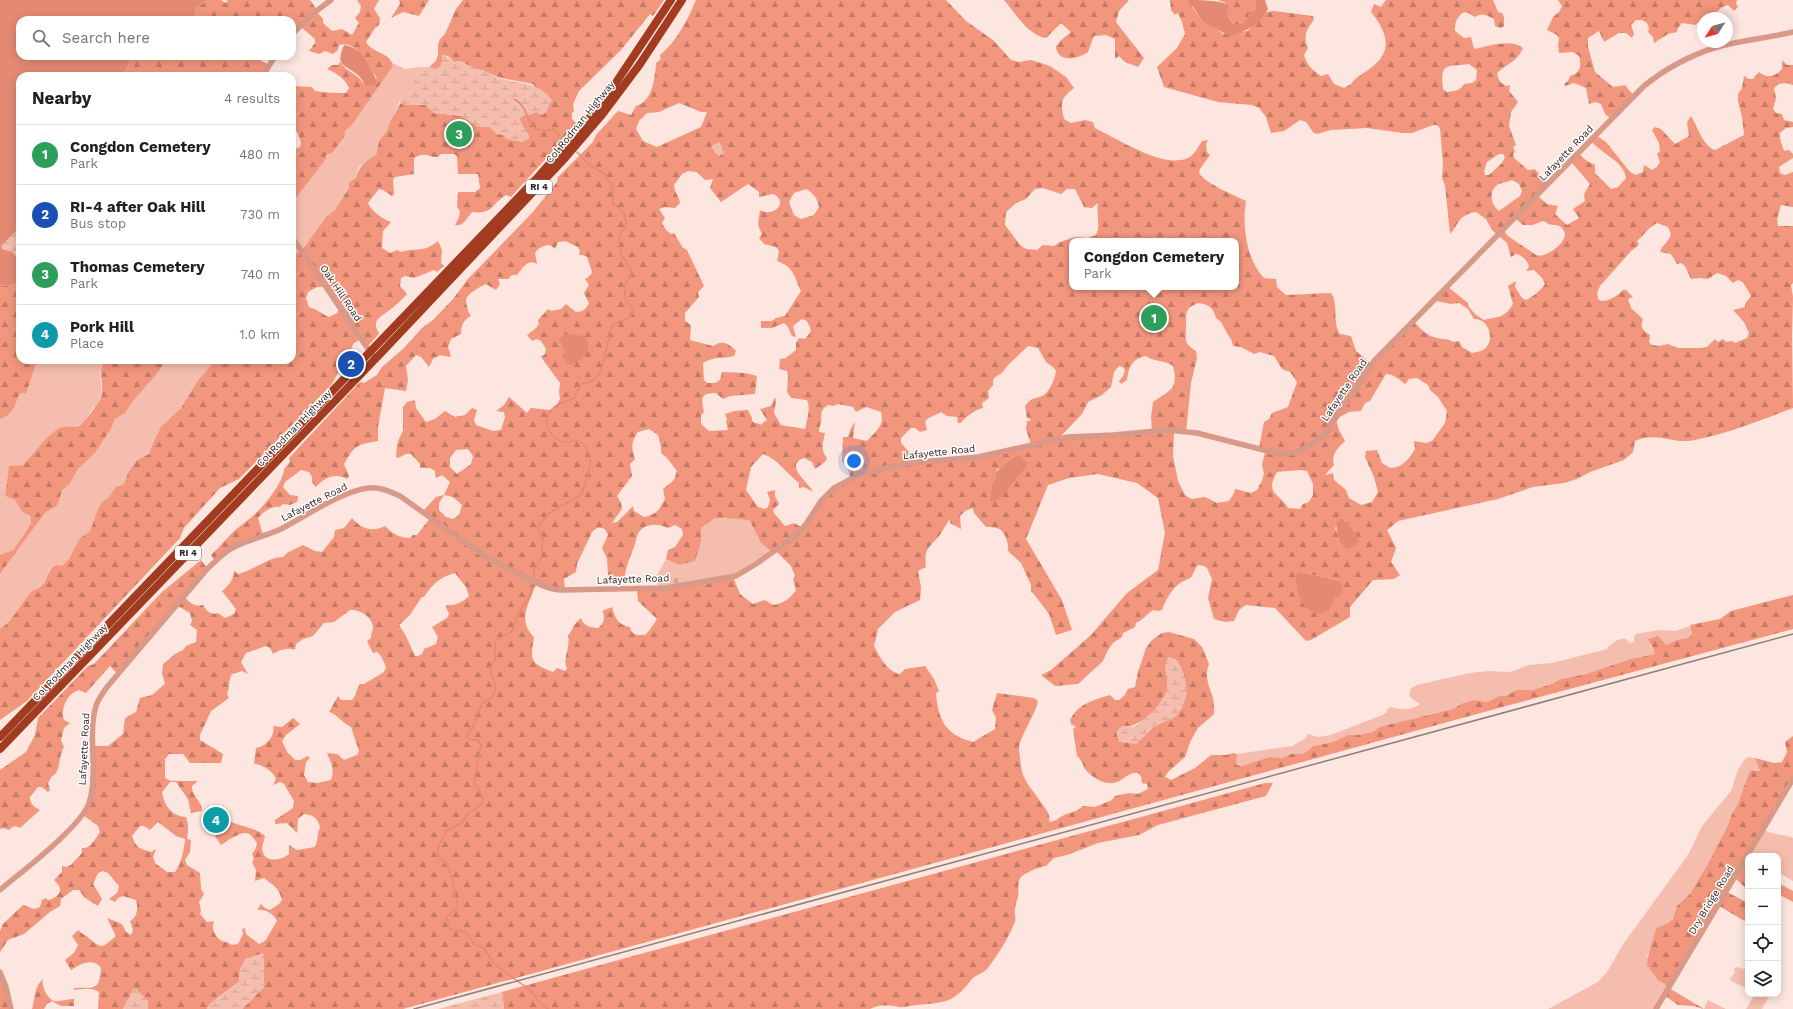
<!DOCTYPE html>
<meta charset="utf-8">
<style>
body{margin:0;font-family:"Work Sans",sans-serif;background:#f6f6f6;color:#202124}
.controls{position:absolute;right:12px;bottom:12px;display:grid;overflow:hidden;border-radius:8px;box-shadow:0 2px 10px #0003}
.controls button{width:36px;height:36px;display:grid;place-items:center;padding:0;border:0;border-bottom:1px solid #e0e0e0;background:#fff;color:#202124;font:20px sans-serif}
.compass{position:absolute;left:1697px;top:12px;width:36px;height:36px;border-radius:50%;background:#fff;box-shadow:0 2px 10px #0003;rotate:234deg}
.you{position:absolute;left:854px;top:461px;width:14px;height:14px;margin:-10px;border:3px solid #fff;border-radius:50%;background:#1a73e8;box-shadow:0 0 0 6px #1a73e833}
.badge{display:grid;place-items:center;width:26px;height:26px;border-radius:50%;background:#0f766e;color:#fff;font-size:13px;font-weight:700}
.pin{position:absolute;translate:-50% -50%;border:2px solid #fff;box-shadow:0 1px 4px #0006}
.popup{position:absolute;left:1069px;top:238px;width:170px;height:52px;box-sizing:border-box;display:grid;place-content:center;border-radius:8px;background:#fff;filter:drop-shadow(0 1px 3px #0005);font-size:13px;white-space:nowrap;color:#757577}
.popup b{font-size:15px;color:#202124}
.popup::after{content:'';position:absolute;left:50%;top:100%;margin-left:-8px;border:8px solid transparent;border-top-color:#fff}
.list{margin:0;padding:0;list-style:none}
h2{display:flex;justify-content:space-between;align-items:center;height:52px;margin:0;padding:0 16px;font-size:17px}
h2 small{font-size:13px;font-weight:400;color:#757577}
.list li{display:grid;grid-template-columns:26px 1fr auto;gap:12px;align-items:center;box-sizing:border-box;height:60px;padding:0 16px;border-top:1px solid #e0e0e0}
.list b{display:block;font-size:15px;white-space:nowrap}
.list p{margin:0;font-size:13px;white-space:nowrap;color:#757577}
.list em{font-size:13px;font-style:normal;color:#757577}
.icon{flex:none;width:22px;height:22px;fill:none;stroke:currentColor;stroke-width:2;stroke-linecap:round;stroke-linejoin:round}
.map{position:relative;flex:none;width:1793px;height:1009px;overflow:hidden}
.search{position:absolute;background:#fff;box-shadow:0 2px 10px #0003;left:16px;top:16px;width:280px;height:44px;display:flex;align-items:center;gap:10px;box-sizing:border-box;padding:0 14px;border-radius:12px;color:#757577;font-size:15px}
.panel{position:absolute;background:#fff;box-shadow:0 2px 10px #0003;left:16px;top:72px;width:280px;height:292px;border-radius:12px}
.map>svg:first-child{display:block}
</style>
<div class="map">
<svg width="1793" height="1009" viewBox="0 0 1793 1009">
<defs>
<pattern id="forest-firs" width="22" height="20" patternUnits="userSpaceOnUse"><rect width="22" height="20" fill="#f2967d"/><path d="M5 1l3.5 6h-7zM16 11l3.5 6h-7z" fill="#c57a66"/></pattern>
<pattern id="wetland-marsh" width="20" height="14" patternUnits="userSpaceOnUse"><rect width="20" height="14" fill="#f4bdae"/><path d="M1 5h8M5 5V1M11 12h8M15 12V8" fill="none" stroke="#d2a295"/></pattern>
<pattern id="cemetery-stones" width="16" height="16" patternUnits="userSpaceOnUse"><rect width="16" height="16" fill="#f4bdae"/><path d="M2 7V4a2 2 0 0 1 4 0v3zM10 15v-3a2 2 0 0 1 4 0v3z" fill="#d2a295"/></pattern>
</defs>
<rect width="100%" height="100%" fill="#fce6df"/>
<path fill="#f4bdae" d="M392,63l13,6 15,-2 -5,12 -15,21 -7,17 -4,7 -2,7 -8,10 -3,14 -10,6 -8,7 -2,10 -21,32 -9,7 -21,29 -13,11v-54l34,-44v-4l19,-24 7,-6 41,-59z
M40,360h64c-7,11 -1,25 -3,37 -2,6 -8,10 -11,15 -8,15 -9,14 -26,15l-41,38 -14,2 -4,29 10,4 7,12 9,4v8l-18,26 -13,5v-136c12,-3 15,-13 19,-24l4,-2 3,1 9,-27z
M167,360h49l-17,20 -18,28 -20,19 -6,10 -6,17 -12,6 -9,13 -4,11 -8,3 -8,11 -5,3 -5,8 -8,22 -11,8 -10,20 -6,6c-2,1 -3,0 -6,0 -10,1 -10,17 -17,22 -3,3 -7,2 -10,6 -10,13 -17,27 -30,36v-55l45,-61 12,-7 5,-15 8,-8 8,-14 17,-16 16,-24 4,-10 10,-6 8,-12 22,-25z
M715,518c12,1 24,0 35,3l11,22 12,10 -40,24 -75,9 -1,-11 9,-16 13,6 22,-23v-14z
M1690,626l2,8 -4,4 -12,2 -10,5h-16l4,5 1,4 -24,5 -45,15 -25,5 -12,6 -18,5h-15l-10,6h-7l-12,6 -13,-2 -11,3 -10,6 -74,18 -6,5 -15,3h-10l-15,7 -20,4 -7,6 -5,2h-10l-9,4 -13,-1 -27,9 -6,-1 1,-11 55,-8 14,-8 1,-3 2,-1 8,3 14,-2 51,-20 5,-3v-3l4,-2c10,3 19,4 29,-3l-9,-6 -2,-4 2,-6 6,-3 53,-12 19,-2 21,1 19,-7 23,-2 55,-14c5,-6 11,-11 19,-10l4,4 4,-1v-5l2,-3 24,-4 15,1z
M1748,757l7,1 5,13 -5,-2 -6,4 -11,30 -7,13 -3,9 -19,37 -19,32 -13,12 -4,13 -5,4 -12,5 -5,21 -4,6 11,25 11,7 -13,22h-108l50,-27 9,-10 17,-29 64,-88 14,-29 29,-35 6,-19 7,-12z
M1764,830c9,5 19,4 29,8v43l-15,-9v-16h-26l-3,-2z
M1736,967l12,3v19l-17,-8 -1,-3 5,-5 -1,-4z
M1755,994h15l-8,15h-16z
M1708,1000l18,9h-22z"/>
<path fill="url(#forest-firs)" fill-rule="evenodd" d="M208,0h13l4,3 3,-3h82l7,10v2l6,7v4l9,8 10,-2 10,6 7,-12 -4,-5 5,-6 1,-6 -4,-6h22l-5,9 6,9 -1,7 -4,3 -9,14c5,11 25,10 27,24l-41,59 -7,6 -1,6 -12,16 -6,2v4l-34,44v-55l2,1 6,-2 1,-5 -4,-10 -5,-3v-43l20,1 3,4c11,2 21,2 31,2l3,-5c-4,-10 -13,-15 -22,-19l5,-4h6l2,-3c6,10 17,11 23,21l14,-5c-8,-11 -20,-39 -38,-33l-1,5 -5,4 -8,-3 -6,3 -10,-3 6,-8v-4l-14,-12 -9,7v-14h-33l-5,-2 -1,2h-74l11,-1 4,-3 3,-9z
M399,0h30l-10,16 -16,-4 -12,6 9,-14z
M463,0h201l-11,16 -3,-2 -29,36 -42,41 -6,13 1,7 -2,2v6l4,4 -25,30 -40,44 -5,-2c-17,11 -12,19 -34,17 -5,6 -9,15 -17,13l4,-8 1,-6 -3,-4 1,-15h17l5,-4 -2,-14h-20l-1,-18 -3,-2h-13l-3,3c-9,1 -13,-6 -24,1v16l-19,3 -2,2 1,15 -2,2 -9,-6 -4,-1 -11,14c3,8 16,17 23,19l-8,9 -1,17 8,5 7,-3 4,2c4,-1 6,-2 9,-2 15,-1 16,0 28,-9l4,9 -1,13 3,3 -7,6 -3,-2 -20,8 -9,-2 -4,2 -1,8 7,8c-1,2 -14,14 -16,15 -9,7 -21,11 -12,24l-1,2 -11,12 -6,-8 -7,4 -22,41 -93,95 -19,9 -36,40 -4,10 -153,163 -27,19v-91c13,-9 20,-23 30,-36 3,-4 7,-3 10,-6 8,-5 7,-20 17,-22 2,0 4,1 6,0l6,-6 10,-20 11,-8 8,-22 5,-8 5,-3 8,-11 8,-3 4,-11 9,-13 12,-6 6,-16 6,-11 20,-19 18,-29 17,-19h76v-103l13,-11 21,-29 9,-7 14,-22v-5l7,-5c3,-12 9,-17 20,-23l3,-14 8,-10 2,-7 11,-20 26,1 8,8 28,3 15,10 13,1 7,7 32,2 -8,-13 -2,-5 17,-6h10l2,-6 -15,-22 -32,-6 -17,-7 -14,-3 -8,-7 -8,1 -6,-6 -5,-1 -2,11 -5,3 -7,-2 7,-6 2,-6v-10l2,-6 5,-5 11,-25zM317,287h9l14,21 -3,5 -8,4c-7,-3 -12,-8 -20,-10l-3,-9 2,-6z
M696,0h250l20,21 27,19 18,20 8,2 12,-2 19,6 16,11 8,11c-13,10 -14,14 -10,31l7,4 14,-3 8,2 2,6c23,11 65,39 90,31 9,-2 13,-12 17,-18l6,-1 -2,4 1,8 3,3 -10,14 -1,4c7,11 35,22 47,28 -4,25 0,58 18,77l12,1 1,8 9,8 45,-2c8,12 1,29 9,41l11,2 5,15 15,13 43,-43c6,8 13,15 23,17 7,2 11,0 16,4l6,-1 3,6 10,6c3,-1 6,-1 9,-2 16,-7 9,-33 -7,-32l-6,-10 -9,-6 -8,1 -15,-3 12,-14 20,16 1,4 6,7 9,6c15,-4 20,-1 29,-16l-5,-18 8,-5 -1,6 7,11 4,2c8,-4 14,-9 19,-16l-3,-6 -8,-8 -8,1 3,-4c-1,-6 -6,-11 -13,-13l-5,3 -4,-14 -15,-13 -6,-11 -10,-7c-17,2 -17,12 -26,22l-5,-49 -3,-7 1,-14 -3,-36 -3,-3h-4l-21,8h-9l-36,-5 -36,2 -14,4 -4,-2 -7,-10 -6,-2 -16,11 -13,2 -5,-16 -7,-9 -7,-3 -34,-3 -54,-15 -7,-20 20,-19 8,-14 -3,-12 -4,-9 -3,2 -4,-5 -1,-10h17l15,21 12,6 9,7 24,-3 20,-19 7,-1 39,5 1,4c-8,9 -11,18 -6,28l-4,7c3,10 8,15 17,21l7,-2 6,10 10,4 7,-4 3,-4c19,-14 39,-23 29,-49 -3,-7 -7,-13 -12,-19l3,-8 7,3 5,-7h107l5,12 4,1 2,4v9l-3,2 -6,-2 -1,-7c-8,-4 -12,-7 -19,-2l-9,-5 -4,1c-5,5 -8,11 -7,18l9,7 7,-1 3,12c14,-3 37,-11 49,-1 -7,15 -14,14 -26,25 1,6 3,10 9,13l4,-1 -1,6 9,11 -7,10 -2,14 7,19 -3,2 2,4 -2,4 1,3 14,12 7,-1 7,9 8,6 -11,13 8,7 11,2 -3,8 12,11 12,-7 -6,-9 12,-8 -1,-7 6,-10 -18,-21 8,-8 7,6 8,4v8l16,16 7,-2 8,-9c-2,-17 -24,-24 -34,-36l5,-6 9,6 24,30 6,3 7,-3 1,-7 8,5 5,-3 3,-5 -3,-8 3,-3 -1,-8 -7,-13 3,-3 6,2 14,15 14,-8 -2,-14 4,-6c7,11 11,29 24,34l29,-15 -2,-18 -4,-16v-7l4,-6 2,-12 5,3h4l6,-7c9,7 16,5 23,-3v-9l5,5h6v20l-7,-2 -7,1 -5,4 2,10 -3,11 3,4 6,1 2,6 9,2v5l-7,1 -6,5v6l4,12 5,-1 4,4v4l-14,9 1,6 5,2 8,-3v35l-12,-2 -4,14 1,7h15v57l-2,2 2,12 -1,39 1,72c-32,12 -64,25 -98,32 -22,5 -37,-9 -60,1l-2,11 -9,8 -34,12 -13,7 -13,4 -31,4 -35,12 -100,22 -11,9 9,18 -5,14 9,13 -6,4 -21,1 -23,27v10l-39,23 -5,1 -31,-33 -29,-3 -7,5 -5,11 -9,1 -11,-3 -6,-21 4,-19 -5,-11 -3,-2 -6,-1c-4,4 -4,10 -8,13 -3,2 -8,3 -11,6 -7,4 -15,19 -17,26l-4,1 -5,-1c-6,4 -10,10 -17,13l-1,4 -12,6 -1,4 -9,6 -5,7 -5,11 -25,23 -23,2 -14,-11 10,-5 40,-35 36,-42 31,-23 7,-37 -7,-35 -21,-15 -39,-9 -29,4 -21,7 -22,54 36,61 10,30 -16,5 -7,-21 -16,-21 -2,-1v-7l-10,-22 -13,-12c1,-7 -3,-21 -11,-23 -3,-1 -7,-1 -11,-1l-12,-14 -1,-5 -8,3 -5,5 1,13 -11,-6v-4c-4,5 -7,12 -11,17 -11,13 -15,12 -13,31l-8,4 3,16 -1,13 -25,12 -17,17 -4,17c6,11 13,26 26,28l5,-5 20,-3 9,13 5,12 -3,2c2,26 9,42 37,49l22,-13 1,-11 -4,-8 5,-17 37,5 4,3c-3,15 -20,38 -19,49 1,7 2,21 5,27 4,10 25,33 25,39 1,2 0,4 0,6 6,0 9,-4 15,-7 7,-3 12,-3 19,-9l12,1 17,-7 3,-4 14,-3 9,1 10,-5 -1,-5 -5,-1 -1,-7 -3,-3c-7,-1 -12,4 -17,7 -12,8 -28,-1 -36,-11 -3,-6 -3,-9 -8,-13l-4,-27 3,-2 -5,-3 -1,-4c8,-16 23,-20 40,-25l5,5h4l5,-4 4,-7 7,-2 3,-15 8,-24 6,-8 10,-7 7,-1 25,7 8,8 7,17c-5,12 0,22 4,34 1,5 1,11 1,16l-16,14 -7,12 -6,17 -17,15 -3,5 6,3 24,-12 16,-13h15l7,-2 4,1 -1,11 6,1 27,-9 13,1 9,-4h10l5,-2 7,-6 20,-4 15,-7h10l15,-3 6,-5 74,-18 10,-6 11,-3 13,2 12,-6h7l10,-6h16l17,-5 12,-6 25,-5 45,-15 24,-5 -1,-4 -6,-11 10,-3 8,9 10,-5 12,-2 4,-4 -2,-9 30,-6 11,-8 62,-16v34l-287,77 -1103,303h-161l22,-22 -1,-12 -23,-6 -1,13c-10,8 -27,17 -32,27h-59l-1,-8 -11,-12 -3,1 -10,19h-25l1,-17c-7,-5 -16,-3 -25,-2v-2c21,-1 25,4 27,-20 -8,-11 -21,-4 -30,2l-6,-10 9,-7 4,-8 -6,-9 6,-6c4,4 9,6 13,10 12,10 12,6 24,-3v-3l-8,-16 15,6 4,8 5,3 2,-5 -3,-9c8,-4 8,-14 6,-21l-13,-4 -5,2 -3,4 -6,-3 8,-6 2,-7 -11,-13 -5,-2 -5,2 -5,11 9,15 -4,7 -13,-8 -6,-8h-6l-12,9 -1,7 -10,6 -26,22 -16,6 -8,12v-21l3,-7 20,-19 11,4 6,-2 2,-7 4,-2 2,2c5,-1 13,-5 12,-11 0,-3 -4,-7 -6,-9l8,-8v-6l4,1 5,-2 11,-12v-5c9,1 13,-9 18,-16l-2,-6 -15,-11 6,-14 4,-55h15l15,-12 2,-16 11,-6 4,-14 12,-3 13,-11 -3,-11 1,-9 12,-10 8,-4 3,-4 10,-4 1,-12 -7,-5 2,-4 -2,-8 -14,-8 -59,68 -7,-7 -24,27 -7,-3c-12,3 -19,20 -15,30l6,3 -6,5 -3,12 3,7c-6,9 -3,26 -12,29l-4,7 2,7 -2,2 -6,-5h-4l-8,10c0,7 4,10 10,13l-20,18c-5,-3 -7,-2 -11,2l-6,-2 -3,1v-59l26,-18 9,-17 3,-17 50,-52 6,-2 68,-72 39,-32 6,8 -24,28c7,6 10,11 20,9 4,7 8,10 15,8l7,5 9,-4 2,-5 -14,-18c6,-4 12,-12 12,-20l4,3c15,-3 30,-17 45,-17l4,-4 16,-8 12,6 7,1 12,-15 1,-7 9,-2 8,-10c8,10 20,15 33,8 8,8 14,12 25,12l3,-3h4l13,-17 -6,-8 12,-13 8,-2 6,-13 -8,-7 -6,3 -1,-7 -5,-3h-10v-4l-9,-10h-5l-8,4 -2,-1 1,-13 6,-14v-23l4,-5 8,-2 1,8 10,14 9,-3 10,-8 10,6 10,-2 7,-7 5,2 -3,10 2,5 17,6 8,-1 4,-13 -1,-5 -8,-1 8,-6 5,-8 18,16 4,-5 20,2 5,-4 4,-7 -1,-7 1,-9 -19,-26 4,-3 1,-5 -5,-8 -4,-2 -5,2 -5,-6 9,-7 3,-4 -1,-4 10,-11 3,2 10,-2 5,-5 10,8c7,0 10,-3 13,-9l-5,-10 5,-8 -4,-6 5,-3 2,-4 -5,-15 -4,-2h-4l1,-4 -2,-4 -13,-6 -7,1 -3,7 -5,-4c-6,0 -12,3 -15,8l2,11c-9,-6 -15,5 -20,11h-5l-4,4h-10l2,5 -4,6 -10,-6c-6,3 -20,10 -20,17 0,4 2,6 2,10l3,5c-8,4 -10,10 -10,18l-10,5 -3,8 3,9 -1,1 -10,-2 -7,4 -4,8 -8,-10 -5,-2 -10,11 2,14 -2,11 -21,-3 -7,39v14c-22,4 -23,4 -34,23l5,12 -2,3c-11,-7 -24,-1 -31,8l-4,-5v-5l-3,-5 -8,-2 -16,12 -2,5 7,8 8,1 -1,6 -7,3 -7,-1 -3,3c-8,-2 -17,5 -22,11l5,17 -27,11 -21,15 -4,-6c7,-7 13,-13 19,-20 8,-8 18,-14 26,-22 9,-8 28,-32 28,-44l6,-7 -1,-4 71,-76 4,1 13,-8 5,-8 21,-18 19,-21 11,-8 20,-21 15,-20 64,-66 25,-31 1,-5 35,-35 3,-7 22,-24 13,4 5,-9c17,-4 19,-29 20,-43l5,-4 -1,-4c17,-14 28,-36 36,-55zM1469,64l8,6 -1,10 -4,3 -8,1c-4,7 -9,7 -17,8l-4,-3c-3,-27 3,-22 26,-25zM679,103l22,9h6l-6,15 -44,20 -14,-6 -7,-12 3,-8 8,-8 12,-1zM1499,154h4l2,3 -3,6 -13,12h-4l-1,-4 3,-9zM688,171l9,1 8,8 8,-1 -3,9 11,14 27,-18 11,8v5l14,-3c17,8 0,24 -13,16l-2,15 4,9 -3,4 5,6 12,3 3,4 -2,10c17,6 17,15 24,30l-16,25 -9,2 -4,3h-11v7h11l12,-5 4,4 4,9 4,1 -3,-10 2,-3 7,-5 5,2 4,9 -2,4 -4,5 -6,-1 -3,5v7l-10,8 -6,1 -1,10 8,2 1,4 -1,17 4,6 16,2c4,10 0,19 -2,29l-24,-4 -7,-12 2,-12 -1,-4 -4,9 -11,3 7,11 -7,5v-1l-5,-1 -3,-2v-3l-4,-8 -14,1 -9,3 2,5 -1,3 2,8 -19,1 -8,-7v-9l3,-3c-3,-14 -4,-19 12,-19l7,6 7,-3 25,-2 2,-18 -12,-3 -23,-1 -2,8 -5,3h-8l-3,-3 -1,-17c11,-7 19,-4 31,-7l2,-5c-8,-8 -13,-11 -23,-5l-23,-6 1,-15 -6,-4v-8l14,-16 -1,-5 6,-6 -17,-36 -4,-2 -9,-15 -3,1 -5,-4 -4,-7 3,-5 -6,-9 6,-2 10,1 5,-5c-1,-7 -5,-9 -6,-18l8,-11zM1512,180l7,4 3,7 -2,5 -21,15c-8,-6 -11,-19 -2,-26 3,-2 11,-3 15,-5zM1043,188l18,6 6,-5h8l9,18 8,1 6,-5c-2,11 3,21 -2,32l-8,3 -13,-1 -15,5 -6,4 -11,-1 -6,5 -11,-1 -6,-4 -15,-20 1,-13 10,-9 10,-4 9,-10zM806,189c8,5 11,8 13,18l-5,8 -13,4 -7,-4 -5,-13 5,-9zM1516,219l7,6h10l10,-4c2,0 4,2 5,3 6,2 12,-1 16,7 6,9 -17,28 -28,24l-28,-19 -4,-5zM1657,223l11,4 3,7c-2,8 -9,11 -11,18l11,2 6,10 4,-1 4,3 6,13 9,-1 8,1 9,-6 9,3 7,7 5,-3 5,2 8,14 -6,8v3l-12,3 11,12 5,11 -2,5 -12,5 -3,-2 -6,1 -3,-3 -5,3 -3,-3 -8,8 -7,1h-22l-10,-4 -9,2 -7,-1 -3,-3 1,-7c-8,-5 -10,-7 -7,-16l-12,-11 -3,-9 5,-2 -7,-7h-3c-5,6 -14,11 -22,11l-3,-2 -1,-6 3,-7 31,-35 8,-6 -2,-4c7,-6 12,-14 20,-18zM1072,241h164v46h-164zM1198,303c10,1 15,4 18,15 8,6 5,5 10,13 4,8 5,5 7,15l8,1 13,7 6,-2 14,4 8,13 8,3 7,10 -9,25 -16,6 -3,6 -5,3 -5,26 6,4 -3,13 2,8 -2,8 -5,9 -6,3 -16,-4 -1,4 -5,8 -12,2 -12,-6 -14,2 -6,-4 -7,-14 -5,-25 1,-24h12l5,-49 6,-25 -1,-7c-13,-8 -10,-11 -10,-24 1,-13 -3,-18 12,-24zM1028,346l10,2 8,14 7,5 3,4c-1,7 -6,20 -12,24 -9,5 -10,0 -19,11l2,12h2l2,3h-4l-1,8 5,15 -75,17 -45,2 -2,-11 -8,-9v-5l10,-10h4l5,4 7,-2 -2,-8 2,-3 14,-7 6,4 10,1 1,6h3c3,-5 15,-14 22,-15l-1,-5 7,-5 -1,-7 5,-6v-5l2,-3 7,-4 6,-8zM1146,356c9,6 18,4 27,10 6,23 -3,24 -20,36l-2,15 1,14 -91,5 21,-22 6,-12 14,-7 9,-8 3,-15 5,-6 4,1 2,3 -2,6 -4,5 2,3 6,-4c2,-14 5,-21 19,-24zM1386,374c7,0 14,6 19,10l4,-5 8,-1 11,7 2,5 8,7 9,14 -2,12 -13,18 -6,2 -12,-2 1,8c-6,10 -13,19 -25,19l-8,-5 -5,-13 -11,1 -1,6 9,20 4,15 -6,10 -11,3 -12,-7 -3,-8 -12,-10 -1,-7 -8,2 9,-10c-3,-11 3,-16 11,-24l-6,-11 -3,-11 13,-7 12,-1 4,-8 5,-2zM838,404l15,3 3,5 10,-5 15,5c4,14 -6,20 -14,29l-14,-3 2,-16 -4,6 -3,9h-5l-1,24 6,9 3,9 -27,18 -21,31 -9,-5 -9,3 -11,-13 -1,-3 6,-6 -4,-8v-6l-8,2 3,8 -2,7 -3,2 -7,-2 -12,-17 5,-23 12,-13c14,4 24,20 36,29v5l5,-1 9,5c-4,-10 -30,-26 -9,-34l8,4 3,7 10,-7 2,-4c-7,-8 -4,-15 -2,-25l-6,-1c0,-3 1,-6 2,-10 1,-8 -2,-11 7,-17l5,1zM649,429l9,6 3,12v6l6,5 10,13 -3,9 -11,9 2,10c-7,12 -8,15 -21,18l-10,-6 -1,-5 -16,16 -5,1 10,-14 -1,-6 -4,-7 15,-20 -2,-12 5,-5c-4,-11 -4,-17 3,-27zM468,449l5,7 -2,8 -14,10 -7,-7v-9l6,-8zM1026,468l-25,28 -10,7v-9l6,-25zM1300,470l7,1 6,13v11l-4,7 -6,2 -3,5 -12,-1c-8,-15 -24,-13 -11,-36zM444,495l9,2 9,8 -3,10 -6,4 -7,-2 -7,-7v-7zM715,518c12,1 24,0 35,3l11,22 12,10 3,-2 15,15 4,10 -2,3 3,11c-6,9 -12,13 -23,15l-8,-5 -12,4 -13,-10 -7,-17 -96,12 1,12 19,18 -8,12 -4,4c-8,0 -13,1 -15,-8 -12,-2 -15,-9 -18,-20l-10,4c4,6 2,13 -4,17 -8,-1 -14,-1 -17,-10l-6,6 -7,12c3,11 -6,22 -1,33l-2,2 -8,-3 -4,4c-23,-9 -23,-11 -19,-35 -18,-18 -4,-34 2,-53l29,5 -1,-10 12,-7 1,-8 15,-32c5,-5 7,-5 13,-3l3,6 -6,13 5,10 1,17 10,6 6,-1c2,-13 5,-21 10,-33 2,-5 2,-11 5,-15 6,-9 20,-9 29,-4l7,-3 7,4 1,6 -8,12 -7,3 -2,9 13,6 16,-4 6,-19v-14zM1342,518l13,14 -15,9 -5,-13zM1301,572l38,9 2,12 -7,6zM455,573l11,14 3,9c-6,6 -14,10 -22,9l-1,2 3,7 -2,4 -15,9 6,10 -2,7 -12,5 -2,5 -4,2h-3l-9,-20 -7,-11 10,-9 13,-19h2c8,-12 15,-20 31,-24zM350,610c9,-1 24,7 23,19 -1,3 -2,5 -2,9l-4,3 6,12 4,-1 4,4 5,11 -2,5 -20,12h-4c-4,5 -3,11 -8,16h-11l-3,-4 -9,16c7,1 13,11 22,15l8,24 -2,4 -13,5 -7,-6 -10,-1c4,10 8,16 4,27l-14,3 -9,-1 -4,-7 2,-13 4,-4 -2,-2 -8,4h-5l-8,-8 -5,-11 4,-6 14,-11 -7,-6 -11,9 -9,-1c3,10 -8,21 -17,22l-2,16c8,0 19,7 22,15l-3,6 7,-3 4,2 10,17 -1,7 -18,12v4l12,-1 10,10 1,-14 6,-5c9,1 13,3 16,13 -3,7 -2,14 -5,20l-18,3 -8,-5v9c-5,5 -20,9 -25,1 -4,-7 0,-13 1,-19 -10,-9 -24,-9 -36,-15l-6,8 -8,7 6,9c6,-4 18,-13 26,-12 4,1 7,6 10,10l-1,5 -4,6 2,5 -2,3 4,8 -1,11 9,-3c9,7 15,10 18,22l-3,4 -9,6 -5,-2 -4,-4 -4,6c8,-1 16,3 20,11l-12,20 -6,3 -13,-10 -1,-6 -3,1 1,5 -5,10 -6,1 -5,-3c-10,0 -17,-13 -13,-21l-7,1 -7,-8 1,-4 -2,-8 5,-8 -3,-5 -1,-16 -13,-8 -2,-5 5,-8 1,-12 -4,-1c1,-8 2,-14 -1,-22 -15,-1 -22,-12 -24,-25l8,-10h6l12,17 3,14 11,-2c1,-9 -11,-15 -10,-25l6,-5h-27l-6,-3v-19l4,-5h14l7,9h31l2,-9 -23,-14v-5l11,-24 18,-13 -2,-4c3,-7 1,-13 5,-20l10,-3 6,3 -7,-12 5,-9 20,-7 4,2 3,6c6,-4 16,-7 22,-4l1,-6 7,-5 10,-3 11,-13 10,-1zM1165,665l11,51 -23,11 -17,17 -14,-18c16,4 41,-20 45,-35 2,-8 -1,-18 -2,-26zM158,822l18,14 9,3v2c-2,12 -3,21 -10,31h-8l-12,-9 -2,-6 3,-8 -5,3c-12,-4 -14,-3 -19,-16l8,-10h4l6,4z
M1004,0h125l-10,11 -3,11 28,36 -6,9 -13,-5 -6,-6 -4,3v-20l-9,-4 -12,1 -6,16c-9,6 -26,11 -31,-1 -1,-3 -2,-3 0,-6 3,-5 10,-9 14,-13l-10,-9 -15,15c-18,-3 -30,-24 -42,-38z
M1218,0h37l1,9 -6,3c-3,8 -6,13 -15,13 -7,-7 -9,-12 -9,-22z
M1558,0h179l-1,3 2,4 -4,4 -6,-6c-8,1 -12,10 -19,13 -6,2 -9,3 -14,7l-13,-2 -4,5 -1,4 -9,2 -14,9 -1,-6 -5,-5 1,-3 -2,-6 -5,-3h-6l-5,5 3,9 -2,4 -6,-5h-7l-15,9 -5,-11 -11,7v9l7,25 18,15 12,-2 9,11 -23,23 -6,-5 -4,-10 -6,-2 -6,2 -3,-16 -12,-5 -9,3 -1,-2 4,-3 2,-5c10,-2 12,-10 9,-20l-6,-4 -14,1 -1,-8 1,-7 -2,-3 -10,-5 6,-13 6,-5 3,-6z
M133,56h120l16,9 -6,11h-16l-2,-2 -10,-2 -5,4h-108z
M20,282v78h20l-5,7 -9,27 -3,-1 -4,2c-4,11 -7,21 -19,24v-133l10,-1z
M104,360h63l-12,16 -22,25 -8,12 -10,6 -4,10 -16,24 -17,16 -8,14 -8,8 -5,15 -12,7 -45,61v-19l13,-5 18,-26v-8l-9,-4 -7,-12 -10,-4 4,-30 14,-1c12,-12 21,-27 35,-36 6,-4 14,-1 21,-3 4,-1 18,-22 21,-26 6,-12 -3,-28 4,-40z
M1793,736v43l-49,84 4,3v24l-13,-12 -8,14 21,11v20l-29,-17 -50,81 -11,-7 -11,-15c1,-13 6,-24 9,-37l12,-5 5,-4 4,-13 13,-12 19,-32 19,-37 3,-9 7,-13 11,-30 2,-3 9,1 -5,-13 19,5 8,-1 5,-10 -2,-10z
M1265,783h8l-7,13 -108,29 -19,10 -41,8 -31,12 -13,3 -8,8c-5,0 -21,7 -25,11 -4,4 -2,15 -3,20 -1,4 -3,8 -3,12 -1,5 2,10 -1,15 -6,15 -16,30 -26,44 -4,5 -13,7 -17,12 -18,24 -27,22 -54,25 -5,0 -13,3 -18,2 -11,-2 -18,-3 -29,2h-366l-2,-17z
M1778,883l15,8v11l-15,-8z
M0,973l10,36h-10z
M43,979c-2,7 4,19 11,22 5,1 15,-2 20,-2v7h-13l-9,-5 -5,3 -3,5h-12c3,-10 2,-23 11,-30z
M1669,988l35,21 -11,-3 -15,-1 -13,-9z"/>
<path fill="url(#wetland-marsh)" d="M443,54l11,8 8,-1c8,6 14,7 23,10 5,2 11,6 17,8 19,5 38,3 50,21l-6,12 -4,3 -6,-3 -16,6 1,5 8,13v3l-7,3 -16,-3 -3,-4 -6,-1 -7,-7 -13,-1 -15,-10 -28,-3 -8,-8 -26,-1v-4l15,-21 5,-12h9l7,2 5,-3z
M20,227v33l-8,-8 -10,-3 -2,-3z
M1168,657l8,2c12,17 16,41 0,57 -5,5 -16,6 -22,10 -7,5 -12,12 -18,18l-17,-2 -3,-10 6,-6 12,1 6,-4 17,-16 10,-16v-14l-2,-11z
M263,953l1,3v31l-22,22h-35c5,-11 22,-18 32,-27l1,-13 5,-10z
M136,989l12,12v8h-25l10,-19z
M502,992l2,17h-66z"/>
<path fill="url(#cemetery-stones)" d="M719,142l6,10 -7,5 -7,-11z
M683,574l2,8 -15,2 -1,-7z"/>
<path fill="#e58a72" d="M0,0h208l-11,7 -3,9 -4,3 -170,1v36h113l-11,20h-102v151l-19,19 1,3 10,3 8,8v22l-10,3 -10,1z
M1187,0c12,0 33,0 41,5 -2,10 0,13 7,20 9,0 12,-6 15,-13l6,-3 -1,-9h10l3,9c-6,14 -24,24 -39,27l-27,-15 -9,-14 -4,-2z
M344,45c7,1 15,5 19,11 4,5 15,24 14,29l-10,1c-4,-3 -5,-7 -8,-10 -13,-12 -25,-8 -15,-31z
M566,334l19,2c8,15 -1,23 -14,29l-5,-2 -3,-6 2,-5 -6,-13z
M1020,455l7,8 -1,5 -25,29 -10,6c-3,-8 4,-22 5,-31l20,-16z
M1342,518l13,14 4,8 -3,5 -7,4c-10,-2 -14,-19 -12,-27z
M1301,572l38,9 4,6 -2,7 -7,5 -5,11 -13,4c-16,-7 -20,-23 -20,-39z"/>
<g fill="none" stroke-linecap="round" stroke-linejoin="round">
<path stroke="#e58a72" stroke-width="1.5" d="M514,99c20,10 8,38 40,30l6,7
M534,580v-10l7,-11 2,-20 -5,-12 11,-14 32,-18c6,-20 19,-40 -3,-55 -3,0 -7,2 -10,2 -17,0 -27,-19 -16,-33 6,-6 15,-8 22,-11l7,-14c5,-2 11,-1 15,-6 9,-10 11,-38 16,-52l2,-2 15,-6 4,-6 -2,-6 -5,-4 -2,-17 8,-10v-4l-11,-17 -2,-13 1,-7 6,-7v-7l-2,-6 -8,-9 -3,-1 -1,-19 -7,-11 -14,-8 -14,-14
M533,583l-3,13 -12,17 -6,18 -17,10v19l-5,9 5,16v6l-3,6 -10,7 -9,23 -7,10 2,2 10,1 3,5 -7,37c10,15 15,22 -5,30l-7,11 -15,7 -8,15 -1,7v3l12,15 7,32 -1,6 -9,9c2,14 6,15 18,14l10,14 9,3 10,16 36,26 10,13 8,6"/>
<path stroke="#d89988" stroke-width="5.5" d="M292,34l23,-22 16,-12
M263,76l12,-20
M292,237l78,115 6,6
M0,890c21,-18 81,-63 89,-87 10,-30 -2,-67 7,-97 2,-7 7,-13 11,-19l101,-119c9,-8 16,-16 26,-21 16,-8 33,-11 49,-19 25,-13 57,-36 85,-40 12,-1 21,3 32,8 39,27 80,61 123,80 12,6 24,13 37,14l105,-2 71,-12 20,-12 38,-27 12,-13 15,-23 13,-13 17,-9 26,-9 32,-7 69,-6 90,-20 45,-2 55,-5 29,3 82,21 19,-2 11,-6 16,-12 49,-73 270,-275c21,-17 47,-31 73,-39 25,-7 51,-9 76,-15
M0,972l6,15 5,22
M1656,1009l137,-230"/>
<path stroke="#a23c20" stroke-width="8" d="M0,737l539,-561 48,-55 26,-34 58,-87
M0,749l381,-396 184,-195 36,-42 39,-52 42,-64"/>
<path stroke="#8f7e79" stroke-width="1.5" d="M414,1009l1379,-375"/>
</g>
<g text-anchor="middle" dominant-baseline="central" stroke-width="3" stroke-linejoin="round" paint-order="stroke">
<g fill="#fff" stroke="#6f6663" stroke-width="1">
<rect x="526" y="180" width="26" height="14" rx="3"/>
<rect x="175" y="546" width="26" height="14" rx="3"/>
</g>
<g font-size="9" font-weight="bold" fill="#312420">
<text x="539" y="187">RI 4</text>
<text x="188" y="553">RI 4</text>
</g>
<g font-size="10" fill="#312420" stroke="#fff">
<text transform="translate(580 122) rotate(-51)">Col Rodman Highway</text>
<text transform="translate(1566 153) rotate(-46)">Lafayette Road</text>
<text transform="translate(341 293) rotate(56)">Oak Hill Road</text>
<text transform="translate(1344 390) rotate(-56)">Lafayette Road</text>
<text transform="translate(294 428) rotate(-46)">Col Rodman Highway</text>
<text transform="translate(939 452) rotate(-6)">Lafayette Road</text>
<text transform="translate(314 502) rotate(-27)">Lafayette Road</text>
<text transform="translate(633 579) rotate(-2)">Lafayette Road</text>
<text transform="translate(70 662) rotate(-46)">Col Rodman Highway</text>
<text transform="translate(84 749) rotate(-87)">Lafayette Road</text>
<text transform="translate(1711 900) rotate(-59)">Dry Bridge Road</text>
</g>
</g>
</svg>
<div class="controls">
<button>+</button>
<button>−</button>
<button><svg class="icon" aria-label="locate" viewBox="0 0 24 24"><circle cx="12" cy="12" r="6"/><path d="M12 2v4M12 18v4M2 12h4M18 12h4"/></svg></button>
<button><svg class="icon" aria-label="layers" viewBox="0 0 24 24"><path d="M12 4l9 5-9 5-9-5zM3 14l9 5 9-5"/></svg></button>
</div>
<svg class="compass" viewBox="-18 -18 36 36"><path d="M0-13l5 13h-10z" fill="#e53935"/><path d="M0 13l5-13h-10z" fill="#757577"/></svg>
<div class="you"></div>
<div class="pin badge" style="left:1154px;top:318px;background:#2e9e5b">1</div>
<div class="popup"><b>Congdon Cemetery</b>Park</div>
<div class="pin badge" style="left:351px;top:364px;background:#1a4fb4">2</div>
<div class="pin badge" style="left:459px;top:134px;background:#2e9e5b">3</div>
<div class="pin badge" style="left:216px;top:820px;background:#0f9aa8">4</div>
<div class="search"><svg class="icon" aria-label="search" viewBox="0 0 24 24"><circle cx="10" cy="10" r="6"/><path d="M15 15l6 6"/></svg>Search here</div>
<section class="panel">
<h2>Nearby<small>4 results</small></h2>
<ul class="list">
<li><span class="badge" style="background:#2e9e5b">1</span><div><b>Congdon Cemetery</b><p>Park</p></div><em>480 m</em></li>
<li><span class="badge" style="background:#1a4fb4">2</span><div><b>RI-4 after Oak Hill</b><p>Bus stop</p></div><em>730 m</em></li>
<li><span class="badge" style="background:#2e9e5b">3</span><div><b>Thomas Cemetery</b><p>Park</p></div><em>740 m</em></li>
<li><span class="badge" style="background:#0f9aa8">4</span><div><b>Pork Hill</b><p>Place</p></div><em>1.0 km</em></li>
</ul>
</section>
</div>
